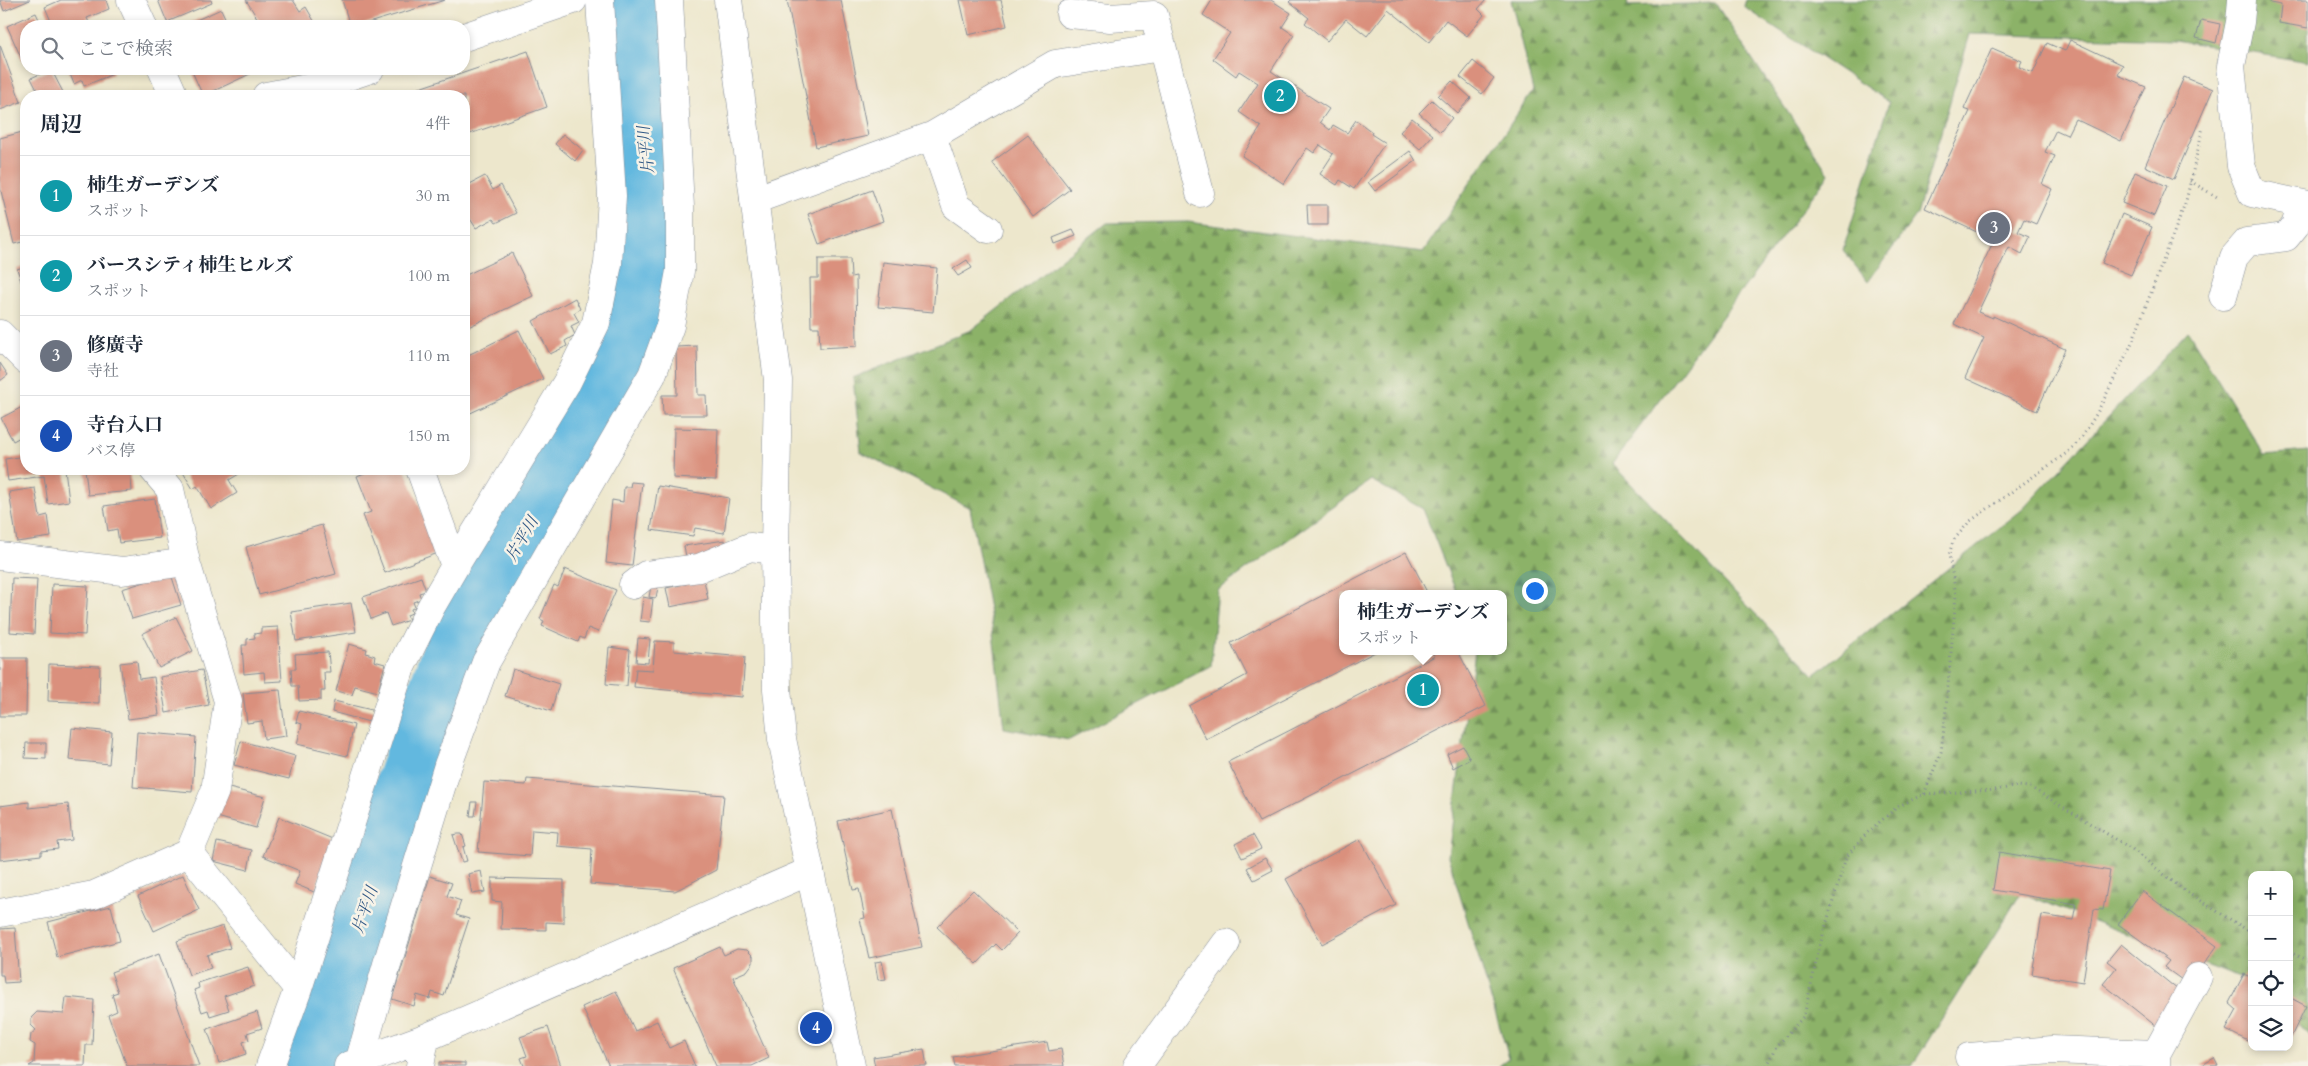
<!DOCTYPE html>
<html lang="ja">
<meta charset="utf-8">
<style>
body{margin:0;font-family:Cardo,"Noto Serif JP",serif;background:#f6f6f7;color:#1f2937}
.controls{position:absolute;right:15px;bottom:15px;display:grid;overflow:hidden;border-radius:10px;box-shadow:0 2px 8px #0003}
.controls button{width:45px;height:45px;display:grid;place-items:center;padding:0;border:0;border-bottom:1px solid #e0e1e3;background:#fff;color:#1f2937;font:25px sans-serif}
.you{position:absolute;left:1534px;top:590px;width:18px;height:18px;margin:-12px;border:4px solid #fff;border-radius:50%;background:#1a73e8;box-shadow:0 0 0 8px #1a73e833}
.badge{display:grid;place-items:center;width:32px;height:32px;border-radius:50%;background:#db2777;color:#fff;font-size:16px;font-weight:700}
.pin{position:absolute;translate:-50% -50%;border:2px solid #fff;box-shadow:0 1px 5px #0006}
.popup{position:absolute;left:1339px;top:590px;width:168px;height:65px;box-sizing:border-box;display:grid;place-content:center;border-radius:10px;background:#fff;filter:drop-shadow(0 1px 4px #0005);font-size:16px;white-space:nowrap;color:#747a83}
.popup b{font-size:19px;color:#1f2937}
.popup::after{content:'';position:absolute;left:50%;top:100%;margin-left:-10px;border:10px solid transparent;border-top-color:#fff}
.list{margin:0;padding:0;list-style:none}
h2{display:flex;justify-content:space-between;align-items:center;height:65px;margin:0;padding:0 20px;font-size:21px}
h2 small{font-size:16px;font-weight:400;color:#747a83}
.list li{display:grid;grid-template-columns:32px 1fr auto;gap:15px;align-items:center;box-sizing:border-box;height:80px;padding:0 20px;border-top:1px solid #e0e1e3}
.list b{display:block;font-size:19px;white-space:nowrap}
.list p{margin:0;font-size:16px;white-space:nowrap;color:#747a83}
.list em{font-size:16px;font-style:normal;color:#747a83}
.icon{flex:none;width:28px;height:28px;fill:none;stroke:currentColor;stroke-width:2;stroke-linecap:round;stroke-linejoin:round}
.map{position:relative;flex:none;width:2308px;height:1066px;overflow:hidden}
.search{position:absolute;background:#fff;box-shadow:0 2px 8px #0003;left:20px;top:20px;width:450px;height:55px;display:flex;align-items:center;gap:12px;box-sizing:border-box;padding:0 18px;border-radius:20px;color:#747a83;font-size:19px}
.panel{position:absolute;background:#fff;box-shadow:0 2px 8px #0003;left:20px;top:90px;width:450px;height:385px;border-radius:20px}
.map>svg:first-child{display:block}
</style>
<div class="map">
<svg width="2308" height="1066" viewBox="0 0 2308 1066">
<defs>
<pattern id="forest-firs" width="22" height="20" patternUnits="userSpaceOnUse" patternTransform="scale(1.25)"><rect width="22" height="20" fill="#8cb268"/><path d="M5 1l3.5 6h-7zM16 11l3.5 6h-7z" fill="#729159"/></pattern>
</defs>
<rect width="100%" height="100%" fill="#f7f3e8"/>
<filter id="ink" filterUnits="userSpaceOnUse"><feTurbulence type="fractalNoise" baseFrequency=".02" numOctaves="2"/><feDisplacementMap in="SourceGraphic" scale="10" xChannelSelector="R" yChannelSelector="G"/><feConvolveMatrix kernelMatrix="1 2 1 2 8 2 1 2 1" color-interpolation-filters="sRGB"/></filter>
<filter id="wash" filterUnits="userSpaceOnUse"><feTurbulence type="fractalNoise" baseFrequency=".0096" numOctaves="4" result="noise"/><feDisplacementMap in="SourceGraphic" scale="20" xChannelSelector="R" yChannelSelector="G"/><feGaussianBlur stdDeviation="1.12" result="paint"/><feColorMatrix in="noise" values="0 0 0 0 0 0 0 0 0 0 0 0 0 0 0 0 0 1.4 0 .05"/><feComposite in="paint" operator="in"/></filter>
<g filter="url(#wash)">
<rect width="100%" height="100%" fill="#ede7cc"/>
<path fill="url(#forest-firs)" stroke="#547063" d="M1511,0h116l1,6 87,-3 114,171 -217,290 202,211 209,-166 165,-178 76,124 44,-4v585l-19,-24v-137h-37v108l-231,-90 -109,173h-413l10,-8 -61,-202 27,-205h28v-57h-46l-34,-85 -52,-29 -153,110 -7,76 -142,74 -65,-12 -12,-103 -22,-117 -109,-56 -8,-74 118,-48 136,-107 81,-1 235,30 110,-161z
M1746,0h562v62l-133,-22 -205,-6 -53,180 -49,68 -25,-32 46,-148 -145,-95z"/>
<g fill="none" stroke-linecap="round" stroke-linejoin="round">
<path stroke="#62b8df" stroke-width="68" d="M310,1066l145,-411 154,-263 39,-110 3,-82 -12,-116 -3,-84"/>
</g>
<g id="blocks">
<path fill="#da907d" d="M0,0h30l-26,11z
M61,0h45l3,9 -22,9 3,7 -3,1h-34l-8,-19z
M158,0h53l1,3 -45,19z
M246,0h47l7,11 6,-4 11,19h-55z
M342,0h103l-87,26h-8z
M787,0h54l27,136 -52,11z
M960,0h41l6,26 -39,9z
M1212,0h59l20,13 -9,14 12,8 -23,36 58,38 -9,13 10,8 3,-5 14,8 9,-13 16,12 -1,2 14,9 -31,46 -14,-9 -3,5 -17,-11 13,-20 -13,-9 -6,8 -7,-5 -23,36 -42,-28 19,-29 -22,-15 19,-29 -19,-12 -3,5 -23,-17 17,-26 -27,-18z
M1291,0h195l-8,9 6,6 -17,21 -21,-16 -17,22 -41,-33 -21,27 -21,-17 -19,22 -22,-18 4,-5 -20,-16z
M2271,0h37v28l-29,-5 2,-18 -11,-2z
M221,9l8,17h-46z
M36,13l6,13h-16v34l-3,2 -16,-36z
M2201,20l19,4 -4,19 -20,-5z
M2070,40l53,25 -5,10 28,12 -25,54 -46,-22 -8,16 -11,-5 -11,22 10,4 -13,28 10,5 -16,35 -12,-5 -6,13 12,5 -8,17 -13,-7 -31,65 15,6v-2l72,33 -28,62 -72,-33 19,-40 -30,-14 40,-84 -69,-32 45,-97 -6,-2 28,-61 30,13 -3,6 14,6 14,-30 18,8z
M0,45l21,57 -21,8z
M528,51l19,56 -83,29v-40h-68z
M1473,61l21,17 -12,16 -22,-17z
M51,69l14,27h-30l-2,-4 4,-2 -6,-12z
M68,69h48l-4,1 1,4 -29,12 -2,-6 -8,4z
M191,69h59l2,4 -49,23z
M2184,77l29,12 -39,90 -29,-13z
M1452,81l19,17 -14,15 -19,-17z
M1432,100l20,18 -12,14 -21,-19z
M1412,118l21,17 -13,14 -20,-17z
M26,131v110l-12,3 -14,-57v-49z
M563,134l20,16 -8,11 -20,-17z
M1028,135l42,54 -37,28 -41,-55z
M1410,151l6,10 -41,30 -7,-9z
M2135,172l32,14 -13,30 -32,-13z
M485,176l8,14 8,-5 15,28 -20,10 -3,-4 -17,9 -9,-14 -3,1v-28z
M872,190l11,31 -64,23 -11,-30z
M1307,205h21v20h-20z
M2122,214l30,13 -21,48 -29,-12z
M1073,230l3,6 -21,8 -2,-6z
M512,253l21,43 -69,33v-53z
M818,259h32l1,18 5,-1 1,70 -37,2 -1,-21h-8l-1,-49h8z
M967,260l5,8 -14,8 -5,-7z
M883,262l54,6 -4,44 -55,-5z
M26,266v30l-9,-27z
M575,298l5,11 -6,4 5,9 -8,4 4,9 -10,6 2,5 -17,8 -17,-33z
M519,330l24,49 -79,37v-59z
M697,346l1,49h8l1,20h-44l-1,-20h15l-1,-48z
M0,363l8,12 -8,6z
M26,405v29l-13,7 -12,-23z
M674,428l44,1 -2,51 -43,-2z
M26,456v13h39l4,32 -21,3 -4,-28 -36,5 -3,-22z
M85,469h45l2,22 -44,4z
M181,469h55l3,5 -10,6 8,13 -26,16 -14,-23 -4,3z
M375,469h30l33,84 -53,20 -22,-58 8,-3 -14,-36z
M631,482l11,1 -10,83 -26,-3 6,-63 11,2 1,-15h6z
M658,486l71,12 -5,35 -29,-5 -2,8 -42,-6z
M35,488l5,29 8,-2 3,22 -34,5 -8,-50z
M155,499l5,39 -41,5 -2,-14 -9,2 -4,-25z
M322,525l14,49 -77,21 -13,-48z
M725,540l1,11 -39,11 -3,-16z
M1406,552l22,42h-85v57h34l-171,88 -17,-33 58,-31 -16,-32z
M565,569l51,21 -18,42 -10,-4 -4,11 -4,-2 -2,5 -36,-16 2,-5 -4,-2 14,-34 4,2z
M171,574l10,31 -49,14 -10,-30z
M421,577l5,14 -7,2 2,6 -8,3 2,5 -4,2 1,4 -5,2 2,5 -18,6 -5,-13 -15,6 -8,-22z
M12,578l25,1 -3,55 -24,-2z
M704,580l4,19 -38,8 -4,-19z
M52,584l36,2 -3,49 -35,-2z
M651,586l7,1 -2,11 -7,-1z
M643,597l10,2 -3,23 -10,-1z
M351,603l5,29 -60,9 -5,-29z
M176,617l17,34 -34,17 -17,-34z
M278,627l4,54 -17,1 -1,-10 -20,2 -2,-29h5v-6l8,-1 -1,-4 7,-1v-5z
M638,638l12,1 -2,24 -12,-1z
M655,641l19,1v9l71,6 -3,40 -108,-10 2,-18 17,1z
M349,644l18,5 -1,4 9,3 -1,5 11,3 -7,28 -23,-6 -3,9 -16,-4z
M609,647l21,3 -3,36 -21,-2z
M1430,651h28l28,55 -227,116 -31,-60 207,-106z
M328,652l2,20h-6l1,19h-4v9l-22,1 -1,-15h-6l-1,-17h5l-1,-15z
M0,658h27l-1,58h-26z
M137,661l2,18 15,-2 5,38 -31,4 -8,-56z
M49,664l51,2 -1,37 -51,-2z
M513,669l46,15 -8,27 -46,-15z
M202,670l7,35 -43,8 -6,-36z
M280,690l6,46 -22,3 -2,-18 -15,2 -4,-30z
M334,701l42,10 -3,12 -41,-11z
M299,711l55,14 -7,31 -50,-12 5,-20 -6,-2z
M72,728l40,4 -3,32 -40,-4z
M137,732l59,5 -4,55 -59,-5z
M241,741l54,15 -6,23 -55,-14z
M26,743h20v16l-21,-1z
M1463,746l7,13 -17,9 -6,-14z
M527,779l197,16 -8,75 -41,21 -85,-7 2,-35 -35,-3 1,-14 -26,-2 -2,26 -52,-4 6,-70 42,3z
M225,787l40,10 -9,31 -39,-11z
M29,802v6l39,-4 4,36 -15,2 1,7 -17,2v4l-41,5v-54z
M472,802h5l-2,14h-5z
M892,809l30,138 -53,11 -9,-39 5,-1 -6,-29 -6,1 -15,-69z
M279,817l56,23 -21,52 -19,-8 5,-13 -37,-15z
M458,834h4l4,12 -3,1 4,14 -5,1 -9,-27z
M1253,835l8,14 -19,9 -7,-14z
M1360,839l36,66 -74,39 -36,-65z
M217,842l35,8 -4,20 -35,-9z
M1999,852l111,19 -7,39 -9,-1 -11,73 -51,-8 10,-59 31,5 3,-16 -83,-14z
M1265,858l8,12 -19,10 -7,-12z
M481,871l4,21 -13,2 -4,-20z
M183,875l16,35 -45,21 -16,-35z
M430,876l22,7 -5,13 14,5 -5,14 13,4 -25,77 -12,-4 -2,7 -13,-4 -3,11 -22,-7z
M492,878l72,2v43l-18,-1v8l-45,-1 1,-27 -10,-1z
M973,890l45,43 -16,17 -6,-6 -19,20 -40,-37z
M2142,891l75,55 -28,39 -25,-18 5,-6 -51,-37z
M111,906l9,35 -63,16 -9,-35z
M223,926l7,22 -23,7 4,13 -22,7 -12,-34z
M15,928l4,54 -15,1 -1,-8h-3v-46z
M2121,944l62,50 -26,33 -54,-43 13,-16 -9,-7z
M720,947l4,8 13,-6 10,1 6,6v7l-6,8 -14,6 36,81 -17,8h-36l-43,-98z
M159,954l40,112h-72l-19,-51 9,-4 -5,-17 6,-2 -7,-20z
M882,961l4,18 -8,1 -3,-18z
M248,967l6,19 -30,10 5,14 -19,6 -2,-6 -6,2 -8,-22 5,-2 -1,-5z
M2244,974l8,4v65l-26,-13 11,-20 -8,-7z
M616,991l19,40 22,-10 12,27 15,-7 11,25h-86l-27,-59z
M66,997l28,3 -2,45h-6l-1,21h-56l5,-3 1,-18 -5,-3 1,-8 5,-4 -5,-5v-7l6,-6 27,2z
M2289,997l17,9 -17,35z
M257,1012l5,16 -15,5 2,7 -6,2 3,12 -27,9 -12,-34z
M548,1027l13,39h-37l-3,-8 6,-2 -7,-19z
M1047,1042l2,9 12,-2 3,17h-109l-2,-9z
M924,1049l3,17h-52l-2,-9z
M2214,1058l4,8h-17z
M439,1062l26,1v3h-26z"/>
</g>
</g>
<g filter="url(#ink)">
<use href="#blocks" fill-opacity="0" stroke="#848b95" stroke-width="1"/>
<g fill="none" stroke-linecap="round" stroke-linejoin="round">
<defs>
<path id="minor" d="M131,0l12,26
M2242,0l-2,22 -9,44 10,100 11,27 56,12
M1070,14l40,4 44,-3 46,178
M464,37l109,-37
M162,69l12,27
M266,96l57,-11 47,-16
M932,136l24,70 32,23
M754,200l178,-64 123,-72 106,-17
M2223,296l11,-39 13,-15 39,-5 9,-11 7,-22
M0,334l26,26
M153,469l17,20 16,73 42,139 -13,90 -26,62 109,136
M420,469l35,97
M0,556l122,15 64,-9
M633,585l13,-10 53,-7 51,-21 25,3
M0,913l94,-18 95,-42
M1969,1057l83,-7 104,4
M270,1066l28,-77 103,-322 30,-60 24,-41 112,-184 29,-59 12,-59 4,-68 -12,-196
M348,1066l77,-28 385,-167
M358,1066l29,-102 61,-199 38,-103 166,-287 18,-49 10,-55v-64l-11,-207
M420,1066l5,-28
M1137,1066l89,-123
M2156,1066v-12l42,-77"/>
<path id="major" d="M728,0l50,380 -3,170 2,139 5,50 69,327"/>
</defs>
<use href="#minor" stroke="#848b95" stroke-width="29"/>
<use href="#major" stroke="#848b95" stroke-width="29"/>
<path stroke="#848b95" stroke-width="3" stroke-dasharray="1 4" stroke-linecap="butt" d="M2190,181l27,16
M1924,794l17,-42 4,-32 11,-125 -7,-40 4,-14 16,-19 99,-70 13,-13 16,-26 34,-68 55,-144 17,-74
M2289,952l19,8
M1767,1066l10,-20 27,-30 16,-71 26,-88 21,-24 30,-26 27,-13 71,-4 23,-4 12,1 102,62 54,43 66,41"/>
<use href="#minor" stroke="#fff" stroke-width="28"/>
<use href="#major" stroke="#fff" stroke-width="28"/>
</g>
</g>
<g text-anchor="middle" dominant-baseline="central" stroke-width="5" stroke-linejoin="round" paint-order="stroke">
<g font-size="16" font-style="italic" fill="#305885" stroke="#f7f3e8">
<text transform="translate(646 150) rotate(-96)">片平川</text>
<text transform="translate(522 539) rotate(-60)">片平川</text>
<text transform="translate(365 910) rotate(-71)">片平川</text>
</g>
</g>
</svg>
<div class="controls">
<button>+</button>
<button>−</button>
<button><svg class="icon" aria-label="locate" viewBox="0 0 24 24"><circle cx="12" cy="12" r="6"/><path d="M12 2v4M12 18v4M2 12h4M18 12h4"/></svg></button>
<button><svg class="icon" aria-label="layers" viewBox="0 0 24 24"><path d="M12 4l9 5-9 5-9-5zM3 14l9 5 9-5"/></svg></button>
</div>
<div class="you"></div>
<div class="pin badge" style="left:1423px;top:690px;background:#0f9aa8">1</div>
<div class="popup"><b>柿生ガーデンズ</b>スポット</div>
<div class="pin badge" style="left:1280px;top:96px;background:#0f9aa8">2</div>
<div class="pin badge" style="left:1994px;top:228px;background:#6b7280">3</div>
<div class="pin badge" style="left:816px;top:1028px;background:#1a4fb4">4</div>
<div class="search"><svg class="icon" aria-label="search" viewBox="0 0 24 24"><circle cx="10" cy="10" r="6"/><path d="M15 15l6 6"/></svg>ここで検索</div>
<section class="panel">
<h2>周辺<small>4件</small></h2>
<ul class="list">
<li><span class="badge" style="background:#0f9aa8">1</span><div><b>柿生ガーデンズ</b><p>スポット</p></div><em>30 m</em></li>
<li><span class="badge" style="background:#0f9aa8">2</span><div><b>バースシティ柿生ヒルズ</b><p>スポット</p></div><em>100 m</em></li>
<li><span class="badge" style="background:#6b7280">3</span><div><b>修廣寺</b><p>寺社</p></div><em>110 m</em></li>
<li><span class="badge" style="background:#1a4fb4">4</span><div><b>寺台入口</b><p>バス停</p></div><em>150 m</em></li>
</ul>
</section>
</div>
